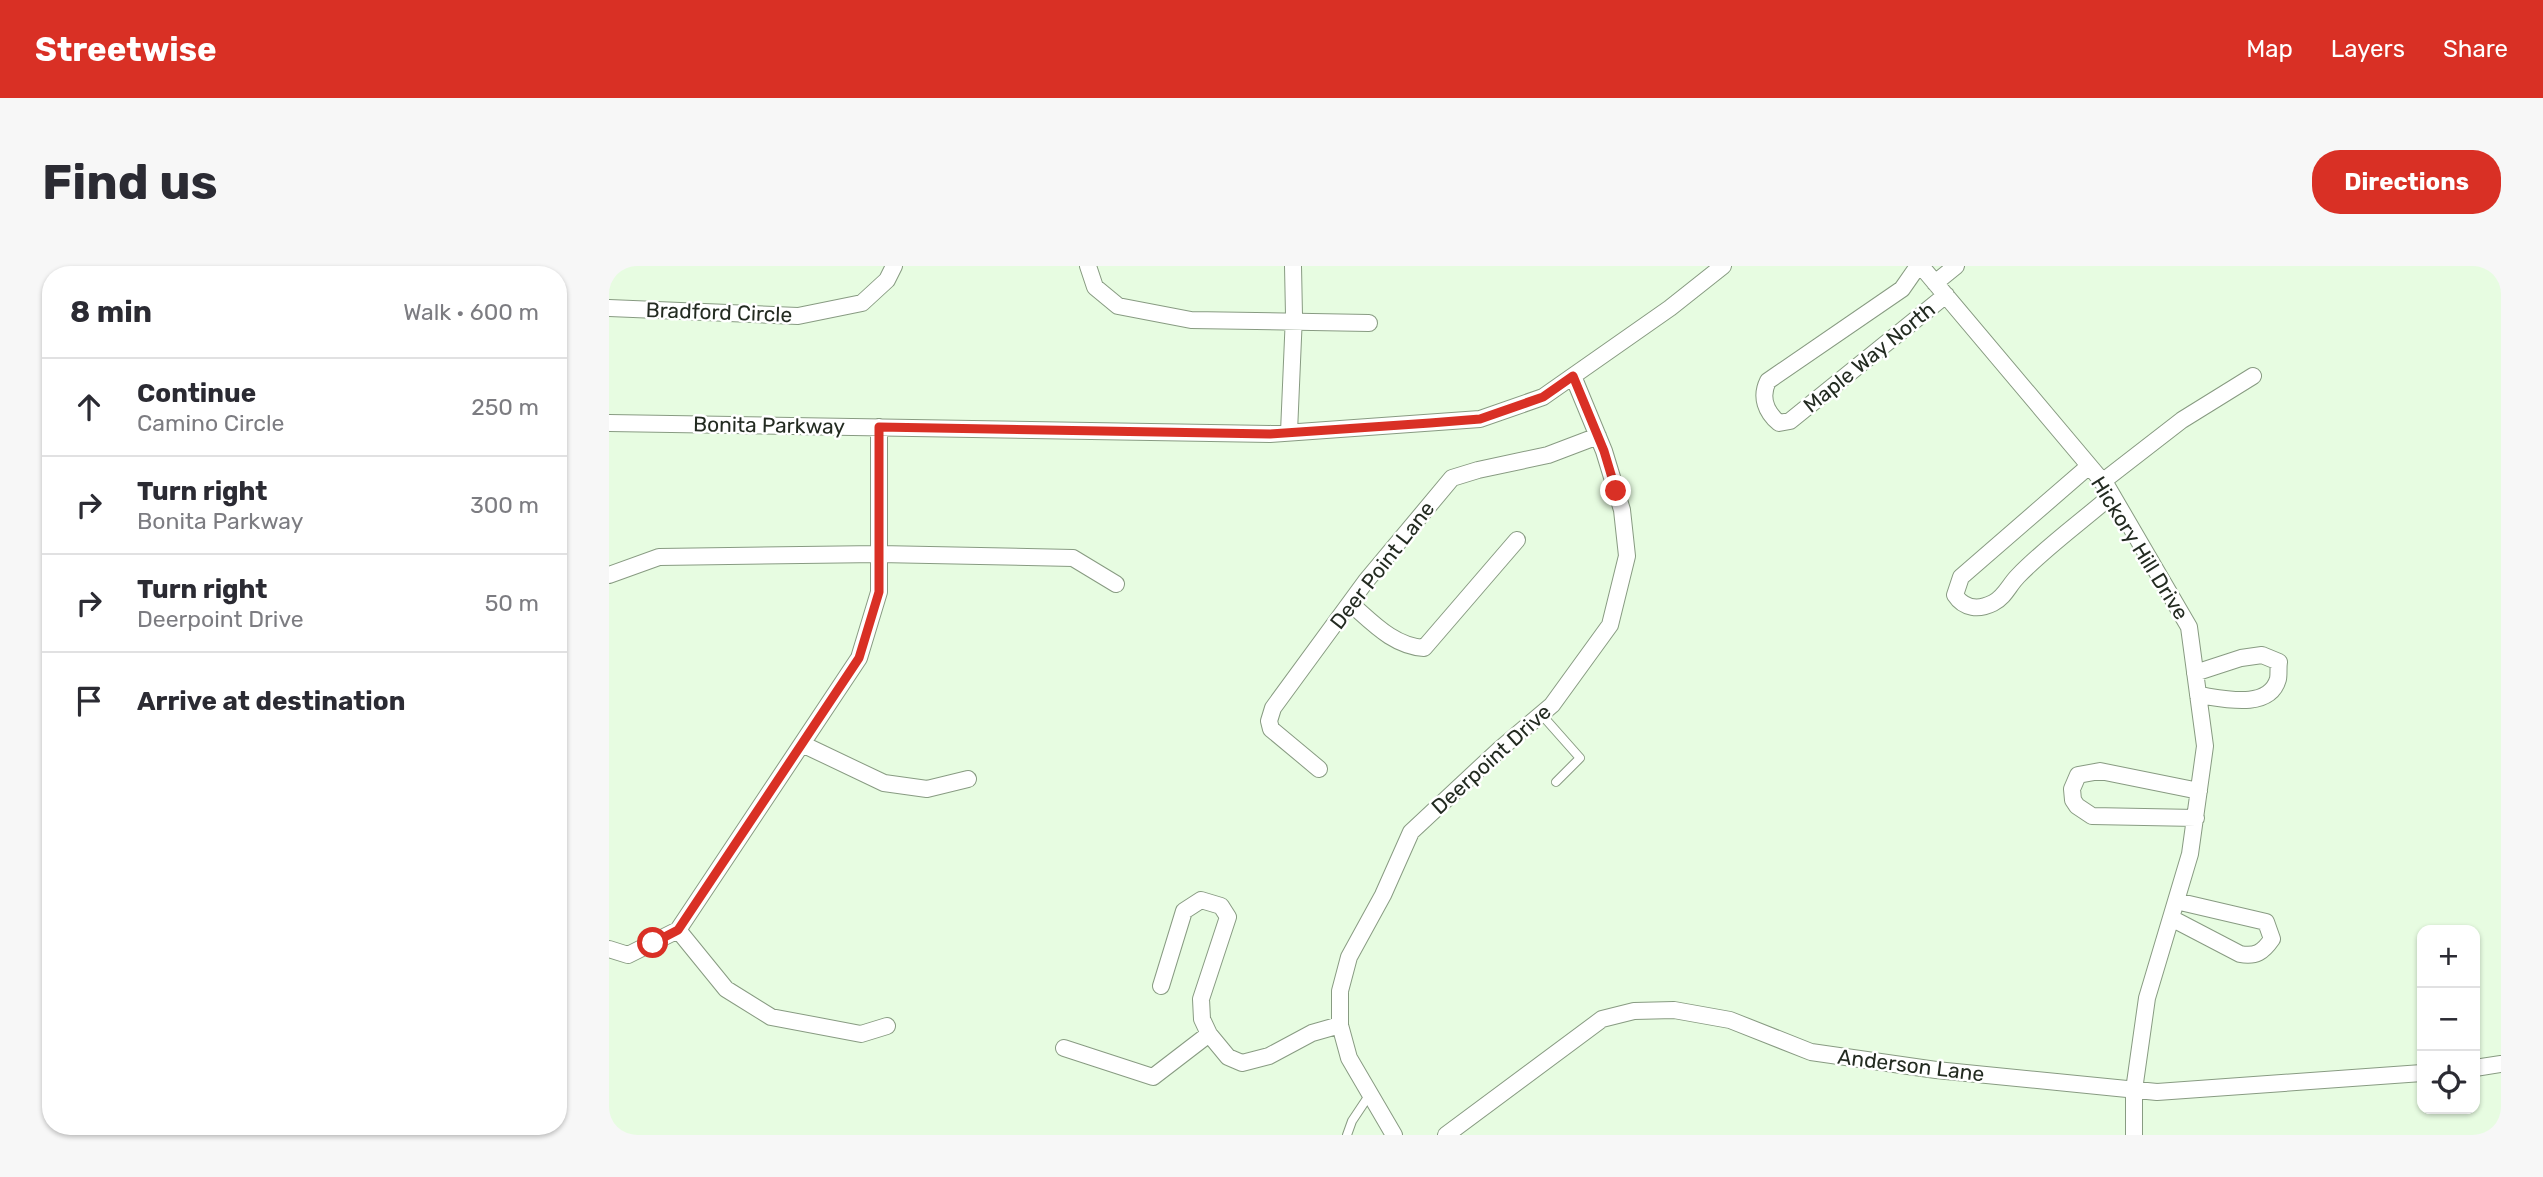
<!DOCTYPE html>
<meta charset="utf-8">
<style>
body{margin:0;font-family:Rubik,sans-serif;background:#f7f7f7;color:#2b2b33}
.controls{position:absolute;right:21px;bottom:21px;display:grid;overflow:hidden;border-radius:14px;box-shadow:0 2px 5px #0004}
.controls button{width:63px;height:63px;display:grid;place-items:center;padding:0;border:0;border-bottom:2px solid #e1e1e2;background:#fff;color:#2b2b33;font:35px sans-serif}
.stop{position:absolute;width:21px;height:21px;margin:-16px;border:5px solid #d93025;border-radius:50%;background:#fff}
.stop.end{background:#d93025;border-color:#fff;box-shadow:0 2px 7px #0008}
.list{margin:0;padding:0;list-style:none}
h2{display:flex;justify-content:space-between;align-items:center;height:91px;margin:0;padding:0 28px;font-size:30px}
h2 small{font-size:23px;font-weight:400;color:#7c7c81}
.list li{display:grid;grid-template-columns:46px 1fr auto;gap:21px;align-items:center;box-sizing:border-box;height:98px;padding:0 28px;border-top:2px solid #e1e1e2}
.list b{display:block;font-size:26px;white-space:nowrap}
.list p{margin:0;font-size:23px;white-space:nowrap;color:#7c7c81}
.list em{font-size:23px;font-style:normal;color:#7c7c81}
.icon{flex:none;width:38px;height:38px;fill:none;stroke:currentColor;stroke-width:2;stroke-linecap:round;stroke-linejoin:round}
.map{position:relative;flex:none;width:1892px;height:869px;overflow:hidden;border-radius:28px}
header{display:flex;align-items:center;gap:42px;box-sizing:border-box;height:98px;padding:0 35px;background:#d93025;color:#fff}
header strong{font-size:33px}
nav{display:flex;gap:38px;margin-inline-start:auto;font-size:24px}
.intro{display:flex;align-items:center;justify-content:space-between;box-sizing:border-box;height:168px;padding:0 42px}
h1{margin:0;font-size:49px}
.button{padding:18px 32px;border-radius:28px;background:#d93025;color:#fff;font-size:24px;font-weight:700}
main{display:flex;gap:42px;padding:0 42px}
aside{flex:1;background:#fff;border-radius:28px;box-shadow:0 2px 5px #0004}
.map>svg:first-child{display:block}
</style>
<header>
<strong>Streetwise</strong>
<nav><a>Map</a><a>Layers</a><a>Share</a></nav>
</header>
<div class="intro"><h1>Find us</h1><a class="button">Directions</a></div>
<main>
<aside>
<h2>8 min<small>Walk · 600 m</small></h2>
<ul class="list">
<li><svg class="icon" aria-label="ahead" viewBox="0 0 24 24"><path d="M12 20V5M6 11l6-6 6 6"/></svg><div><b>Continue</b><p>Camino Circle</p></div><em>250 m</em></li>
<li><svg class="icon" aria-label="right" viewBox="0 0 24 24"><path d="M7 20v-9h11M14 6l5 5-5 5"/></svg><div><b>Turn right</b><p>Bonita Parkway</p></div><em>300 m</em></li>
<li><svg class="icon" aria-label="right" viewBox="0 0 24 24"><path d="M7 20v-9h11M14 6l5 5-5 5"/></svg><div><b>Turn right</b><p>Deerpoint Drive</p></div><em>50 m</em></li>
<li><svg class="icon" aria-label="arrive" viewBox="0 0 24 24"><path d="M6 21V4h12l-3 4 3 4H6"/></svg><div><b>Arrive at destination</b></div></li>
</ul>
</aside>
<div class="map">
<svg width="1892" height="869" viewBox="0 0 1892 869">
<rect width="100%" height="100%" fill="#e7fce1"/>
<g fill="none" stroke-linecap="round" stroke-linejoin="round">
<defs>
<path id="service" d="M932,448l39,44 -24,24
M738,869l5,-14 18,-27"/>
<path id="minor" d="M479,0l7,21 23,19 73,14 178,3
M1309,0l-16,23 -134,92c-8,16 -2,31 11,42l11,-2 156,-126
M1312,0l187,222 81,139 16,119 -15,108 -43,144 -13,92v45
M1326,17l21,-17
M0,42l189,8 64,-13 25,-23 7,-14
M0,157l661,11 210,-15 63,-22 127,-89 53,-42
M680,166l5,-117 -1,-49
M1480,200l-128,111 -6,18c9,14 24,15 38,8 12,-6 16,-18 25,-27 28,-29 63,-54 94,-81
M1493,216l80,-62 71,-44
M0,309l50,-18 220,-3 194,4 43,26
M741,337c22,19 43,43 74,45l93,-108
M1586,407l46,-15 21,-3 17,7c-1,5 0,12 -1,17 -9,32 -57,19 -80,16
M193,478l82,39 43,6 41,-10
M710,503l-48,-40 -2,-8 4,-13 93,-127 86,-103 26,-8 70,-15 50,-19
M1587,552l-104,-2 -15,-10 -4,-6 -1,-11 6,-14 22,-4 99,20
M1562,652l69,36c16,3 23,-2 32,-15l-6,-17 -90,-21
M69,664l48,59 45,28 90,17 26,-8
M0,683l19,6 50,-25 181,-272 20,-66v-165
M552,720l23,-75 17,-11 20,6 7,11 -27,82 1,20 7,15 19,23 14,6 27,-7 43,-23 28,-8
M455,782l89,29 56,-43
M1866,802l26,-4
M785,869l-45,-77 -9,-33v-34l9,-34 34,-62 28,-63 89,-83 52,-44 58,-80 17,-69 -5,-46 -18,-59 -31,-75
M837,869l156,-116 32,-8 40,-1 56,10 81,32 125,18 221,22 265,-19"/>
</defs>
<use href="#service" stroke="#889b82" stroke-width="10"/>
<use href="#minor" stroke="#889b82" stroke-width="18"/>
<use href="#service" stroke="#fff" stroke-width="8"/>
<use href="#minor" stroke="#fff" stroke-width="16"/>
</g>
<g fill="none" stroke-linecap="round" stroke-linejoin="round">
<path stroke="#d93025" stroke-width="9" d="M44,677l25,-13 181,-272 20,-66v-165l391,7 160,-11 50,-4 63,-22 30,-21 31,75 12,40"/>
</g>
<g text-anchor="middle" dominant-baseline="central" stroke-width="5" stroke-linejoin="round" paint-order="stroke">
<g font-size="21" fill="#232b21" stroke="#fff">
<text transform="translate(110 46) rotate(2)">Bradford Circle</text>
<text transform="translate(1260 91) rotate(-39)">Maple Way North</text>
<text transform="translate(160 159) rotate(1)">Bonita Parkway</text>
<text transform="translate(1531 282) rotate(58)">Hickory Hill Drive</text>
<text transform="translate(773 299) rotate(-52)">Deer Point Lane</text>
<text transform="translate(882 493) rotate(-42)">Deerpoint Drive</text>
<text transform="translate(1302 799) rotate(7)">Anderson Lane</text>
</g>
</g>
</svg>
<div class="controls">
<button>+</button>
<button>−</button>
<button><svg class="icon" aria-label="locate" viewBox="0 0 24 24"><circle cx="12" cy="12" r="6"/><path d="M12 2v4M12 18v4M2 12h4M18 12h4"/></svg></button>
</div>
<div class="stop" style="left:44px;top:677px"></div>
<div class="stop end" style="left:1007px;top:225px"></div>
</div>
</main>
